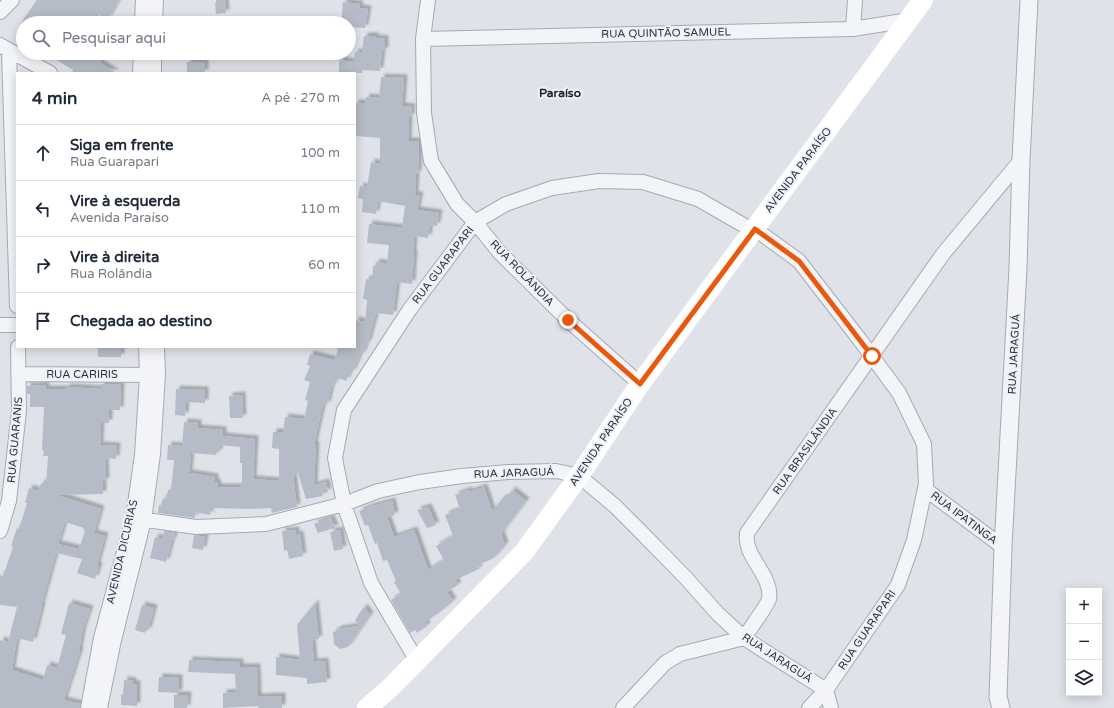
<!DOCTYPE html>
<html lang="pt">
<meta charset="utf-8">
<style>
body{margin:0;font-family:"Varela Round",sans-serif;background:#f6f6f7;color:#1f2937}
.controls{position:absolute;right:12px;bottom:12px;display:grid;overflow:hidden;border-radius:0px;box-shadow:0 2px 10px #0003}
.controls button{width:36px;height:36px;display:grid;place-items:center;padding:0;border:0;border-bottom:1px solid #e0e1e3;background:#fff;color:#1f2937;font:20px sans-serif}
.stop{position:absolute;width:12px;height:12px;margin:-9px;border:3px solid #ea580c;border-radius:50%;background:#fff}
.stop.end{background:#ea580c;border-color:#fff;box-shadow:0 1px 4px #0008}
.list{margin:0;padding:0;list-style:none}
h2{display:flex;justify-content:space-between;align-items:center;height:52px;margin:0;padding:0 16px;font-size:17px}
h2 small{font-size:13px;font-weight:400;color:#747a83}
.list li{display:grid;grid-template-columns:26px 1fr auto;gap:12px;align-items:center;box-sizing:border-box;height:56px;padding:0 16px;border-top:1px solid #e0e1e3}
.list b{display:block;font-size:15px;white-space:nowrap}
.list p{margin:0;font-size:13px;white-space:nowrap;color:#747a83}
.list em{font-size:13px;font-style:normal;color:#747a83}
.icon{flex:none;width:22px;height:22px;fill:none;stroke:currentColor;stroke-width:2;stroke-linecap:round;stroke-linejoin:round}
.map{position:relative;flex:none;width:1114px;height:708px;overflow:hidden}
.search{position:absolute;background:#fff;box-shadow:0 2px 10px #0003;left:16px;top:16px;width:340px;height:44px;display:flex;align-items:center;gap:10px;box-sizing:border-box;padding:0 14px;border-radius:22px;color:#747a83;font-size:15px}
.panel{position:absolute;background:#fff;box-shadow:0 2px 10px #0003;left:16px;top:72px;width:340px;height:276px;border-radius:0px}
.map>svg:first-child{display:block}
</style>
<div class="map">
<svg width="1114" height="708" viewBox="0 0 1114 708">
<defs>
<filter id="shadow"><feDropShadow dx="3.5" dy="-3.5" stdDeviation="1" flood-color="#0004"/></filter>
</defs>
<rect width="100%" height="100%" fill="#dfe3e9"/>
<path fill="#b6bcc7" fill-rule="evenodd" filter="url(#shadow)" d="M37,0h82l-11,19 -12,-5 -3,9h-72z
M216,0h9l1,13 -10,1 -1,-11h1z
M343,2l17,2 -1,4 9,1 -3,19 -16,-1v-4h-8z
M364,36h12l-1,2 10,1v12h-3l-2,20 -18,-1v3h-23v-13l15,2 1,-10h7z
M45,53h56l-3,6 3,2 -1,2 16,10h-44l1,-3z
M187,62h18v11h-18z
M381,77l23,1 -2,28 10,1 -1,10h-2l-1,24h11l-1,33h-2l-1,21h5l-3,15 22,3 -2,13 -7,-1 -2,13 -14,-2 -1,18h1l-2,30 -15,-2 -4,33 -17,-2 -8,30h-1l-5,12h-2l-8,18 -2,-1 -4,9 -7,-3 -8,10 -4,17 -4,-1 -9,41h2l-2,40 12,-3 2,10 -6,1 1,3 -17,3 -8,-26 -5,2 4,32 -25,6 -1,-5 -21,1 -39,-1 -1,7 -15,-3v6l-37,-5 1,-8h2l2,-7 3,1 2,-9h3l3,-30h-7l1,-15 14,1 2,-24 14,1v5l25,2v6l32,3 -2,40 26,2v-32l-7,-1 1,-16h10l2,-15 19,2 4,-18 -3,-1 5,-18 -6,-2 6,-14 -3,-1 3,-11 25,6 3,-13h17v-27l10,2 2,-22 -4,-1 3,-20 6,1 1,-14h2l1,-4 11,2 2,-19 -22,-2 2,-19 33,4 3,-22 -27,-5 -2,13 -14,-2 1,-13 -5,-1 2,-12 7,1 4,-25 9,2v-26l-25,-2v-33h10l1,-6 13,1zM220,445l20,2v16h2v22h-2v2h-22l-1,-5h-2v-5l-26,-4 2,-20 25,2 1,-3h2z
M98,347h23v10h-23z
M101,384l20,1 -1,25h-11v13h-8l-1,22 17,1 -1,13 -11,-1 1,23h-3v13l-46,1 44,14 -7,24 11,3 -8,29 2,1 -4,13 -18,-6 5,-14 -26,-6 -15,53h1l-9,36 -16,-4 -5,32 31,10 4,-15 10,3 9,-33 -5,-1 8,-31 21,6 -7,20 -4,21 1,1 -16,49 16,4v4h-80v-68l8,2 9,-35 -17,-2v-30l3,1 10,-29 -2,-1 6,-18 2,1 8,-26h-2l4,-15 10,3 2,-8 5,1 2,-28h-5l1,-5 -2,-1 2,-43h-14v-13h-3v-8l19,-1v4h20l1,-2 34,2zM65,522l19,6 -1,2 2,1 -6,18 -21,-5z
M176,389l29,1v13l-19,-1 -1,14 -10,-1z
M242,395l1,23h-13l-1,-22z
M484,487l8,24 12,-14 2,2 6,-9 14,11 -25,33 4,11 -11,13 -16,7 1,4 -24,11 3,5 -11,7 6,9 -13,11 -15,10 2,4 -10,7 -2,-3 -5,3 -19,-33 10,-6 -7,-12 2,-1 -9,-21 -4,1 -6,-18 -2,1 -7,-19 -3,1 -6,-15 14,-5 19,-5 3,14 -8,2 7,20 20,-7 14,40 16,-10 -8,-14 17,-10 -8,-21 15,-6 -5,-14 13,-5 1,2z
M428,507l8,18 -9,3 -10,-18z
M331,518l4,10 -17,5 -4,-9z
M296,530v5l4,-1 3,22 -14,3 -2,-9 -3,1 -2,-20z
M340,530l3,19 -9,2 -4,-19z
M164,531l11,2 -2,7h-1l-6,22 -16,-4 5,-21 8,2z
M194,535l11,2 -2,13 -11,-2z
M315,603l4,36 -7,1 2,22 11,-1 2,21 -20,2v-6l-31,-3v-18l24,3 -3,-35z
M142,605l12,3 -6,23 -2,-1 -1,3 -10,-3z
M364,607l6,8 -22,32 -8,2 -6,-5 -1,-12 3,-1 2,-2 21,-3 -4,-6z
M189,660l51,2v5h17l1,30 24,-1v12h-24v-2l-35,2v-15l13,-1 -1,-18 -47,-2z
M159,677l20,1v15l-21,-1z
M124,680l9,1v3h4v22l-16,-1v-11l2,1z
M174,695h14l-1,13h-13z"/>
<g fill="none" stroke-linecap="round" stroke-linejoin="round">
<defs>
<path id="minor" d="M428,0l-5,39 1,74 7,48 26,43 18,18 25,31 68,67 72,64
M0,12l12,-12
M142,23l1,-23
M155,23l1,-23
M853,29l2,-29
M423,39l430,-10 56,-9
M0,45l50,28
M9,51l8,255
M140,73l1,-20
M154,73v-20
M0,325h17
M18,374l129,1
M925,489l78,58
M133,518l63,9 70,-3 78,-20 34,-13 42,-9 42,-6 46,-4 48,-1 23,5 36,30 24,24 46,47 33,37 26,24 82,52 5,18
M0,531l9,-30 10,-90 -1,-64
M417,661l-46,-78 -27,-79 -9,-46 9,-48 66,-101 65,-87 31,-18 46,-16 47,-7 44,1 55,17 47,27 10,3 44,32 61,79 39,53 25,51 2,40 -12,56 -16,45 -72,105 -17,18
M88,708l13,-70 32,-120 9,-63 5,-80 -1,-28
M100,708l14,-68 30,-120 9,-66 5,-80 -1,-27
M623,708l42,-45 15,-9 64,-16c4,-7 24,-33 25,-39 4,-24 -26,-42 -22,-66l196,-279 78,-94"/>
<path id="tertiary" d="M1001,708l-3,-11 5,-150 15,-279 3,-108 8,-160"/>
</defs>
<use href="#minor" stroke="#a4aab4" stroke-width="16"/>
<use href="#tertiary" stroke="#a4aab4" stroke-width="19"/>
<use href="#minor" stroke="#f2f4f7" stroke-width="14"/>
<use href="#tertiary" stroke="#f2f4f7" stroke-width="17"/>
<path stroke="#fff" stroke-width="20" d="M367,708l24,-21 133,-135 55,-76 61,-92 283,-384"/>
</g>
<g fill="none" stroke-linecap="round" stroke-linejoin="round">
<path stroke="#ea580c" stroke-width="5" d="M568,320l72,64 115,-155 44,32 73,95"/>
</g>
<g text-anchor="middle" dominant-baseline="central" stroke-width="4" stroke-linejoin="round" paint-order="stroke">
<g font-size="11" fill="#273142" stroke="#eef2f7">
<text transform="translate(666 33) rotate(-1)">RUA QUINTÃO SAMUEL</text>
<text transform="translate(798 170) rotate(-53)">AVENIDA PARAÍSO</text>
<text transform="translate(443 265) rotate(-53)">RUA GUARAPARI</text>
<text transform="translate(522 273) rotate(46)">RUA ROLÂNDIA</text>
<text transform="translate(1014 354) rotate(-87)">RUA JARAGUÁ</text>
<text x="82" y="374">RUA CARIRIS</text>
<text transform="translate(15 440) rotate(-85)">RUA GUARANIS</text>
<text transform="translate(601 442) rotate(-56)">AVENIDA PARAÍSO</text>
<text transform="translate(805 451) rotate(-55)">RUA BRASILÂNDIA</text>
<text transform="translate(514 473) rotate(-2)">RUA JARAGUÁ</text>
<text transform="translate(964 518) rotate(37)">RUA IPATINGA</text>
<text transform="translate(122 552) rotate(-77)">AVENIDA DICURIAS</text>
<text transform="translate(867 630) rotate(-56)">RUA GUARAPARI</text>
<text transform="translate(777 658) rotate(33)">RUA JARAGUÁ</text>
</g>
<g font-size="12" font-weight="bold" fill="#192232" stroke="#eef2f7">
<text x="560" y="93">Paraíso</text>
</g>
</g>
</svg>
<div class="controls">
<button>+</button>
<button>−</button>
<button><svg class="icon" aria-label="layers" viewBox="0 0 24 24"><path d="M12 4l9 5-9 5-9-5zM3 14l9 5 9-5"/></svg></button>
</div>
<div class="stop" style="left:872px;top:356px"></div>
<div class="stop end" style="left:568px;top:320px"></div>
<div class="search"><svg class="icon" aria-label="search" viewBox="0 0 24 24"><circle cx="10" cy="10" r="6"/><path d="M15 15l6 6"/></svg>Pesquisar aqui</div>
<section class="panel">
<h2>4 min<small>A pé · 270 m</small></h2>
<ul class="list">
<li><svg class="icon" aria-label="ahead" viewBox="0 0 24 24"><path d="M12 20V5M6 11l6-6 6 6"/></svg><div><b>Siga em frente</b><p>Rua Guarapari</p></div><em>100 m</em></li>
<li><svg class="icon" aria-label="left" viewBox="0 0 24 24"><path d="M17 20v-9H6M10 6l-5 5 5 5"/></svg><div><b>Vire à esquerda</b><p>Avenida Paraíso</p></div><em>110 m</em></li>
<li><svg class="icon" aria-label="right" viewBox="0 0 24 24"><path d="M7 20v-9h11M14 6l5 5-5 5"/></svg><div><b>Vire à direita</b><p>Rua Rolândia</p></div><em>60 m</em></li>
<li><svg class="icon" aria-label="arrive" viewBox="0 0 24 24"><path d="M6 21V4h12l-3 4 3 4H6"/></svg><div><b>Chegada ao destino</b></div></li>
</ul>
</section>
</div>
